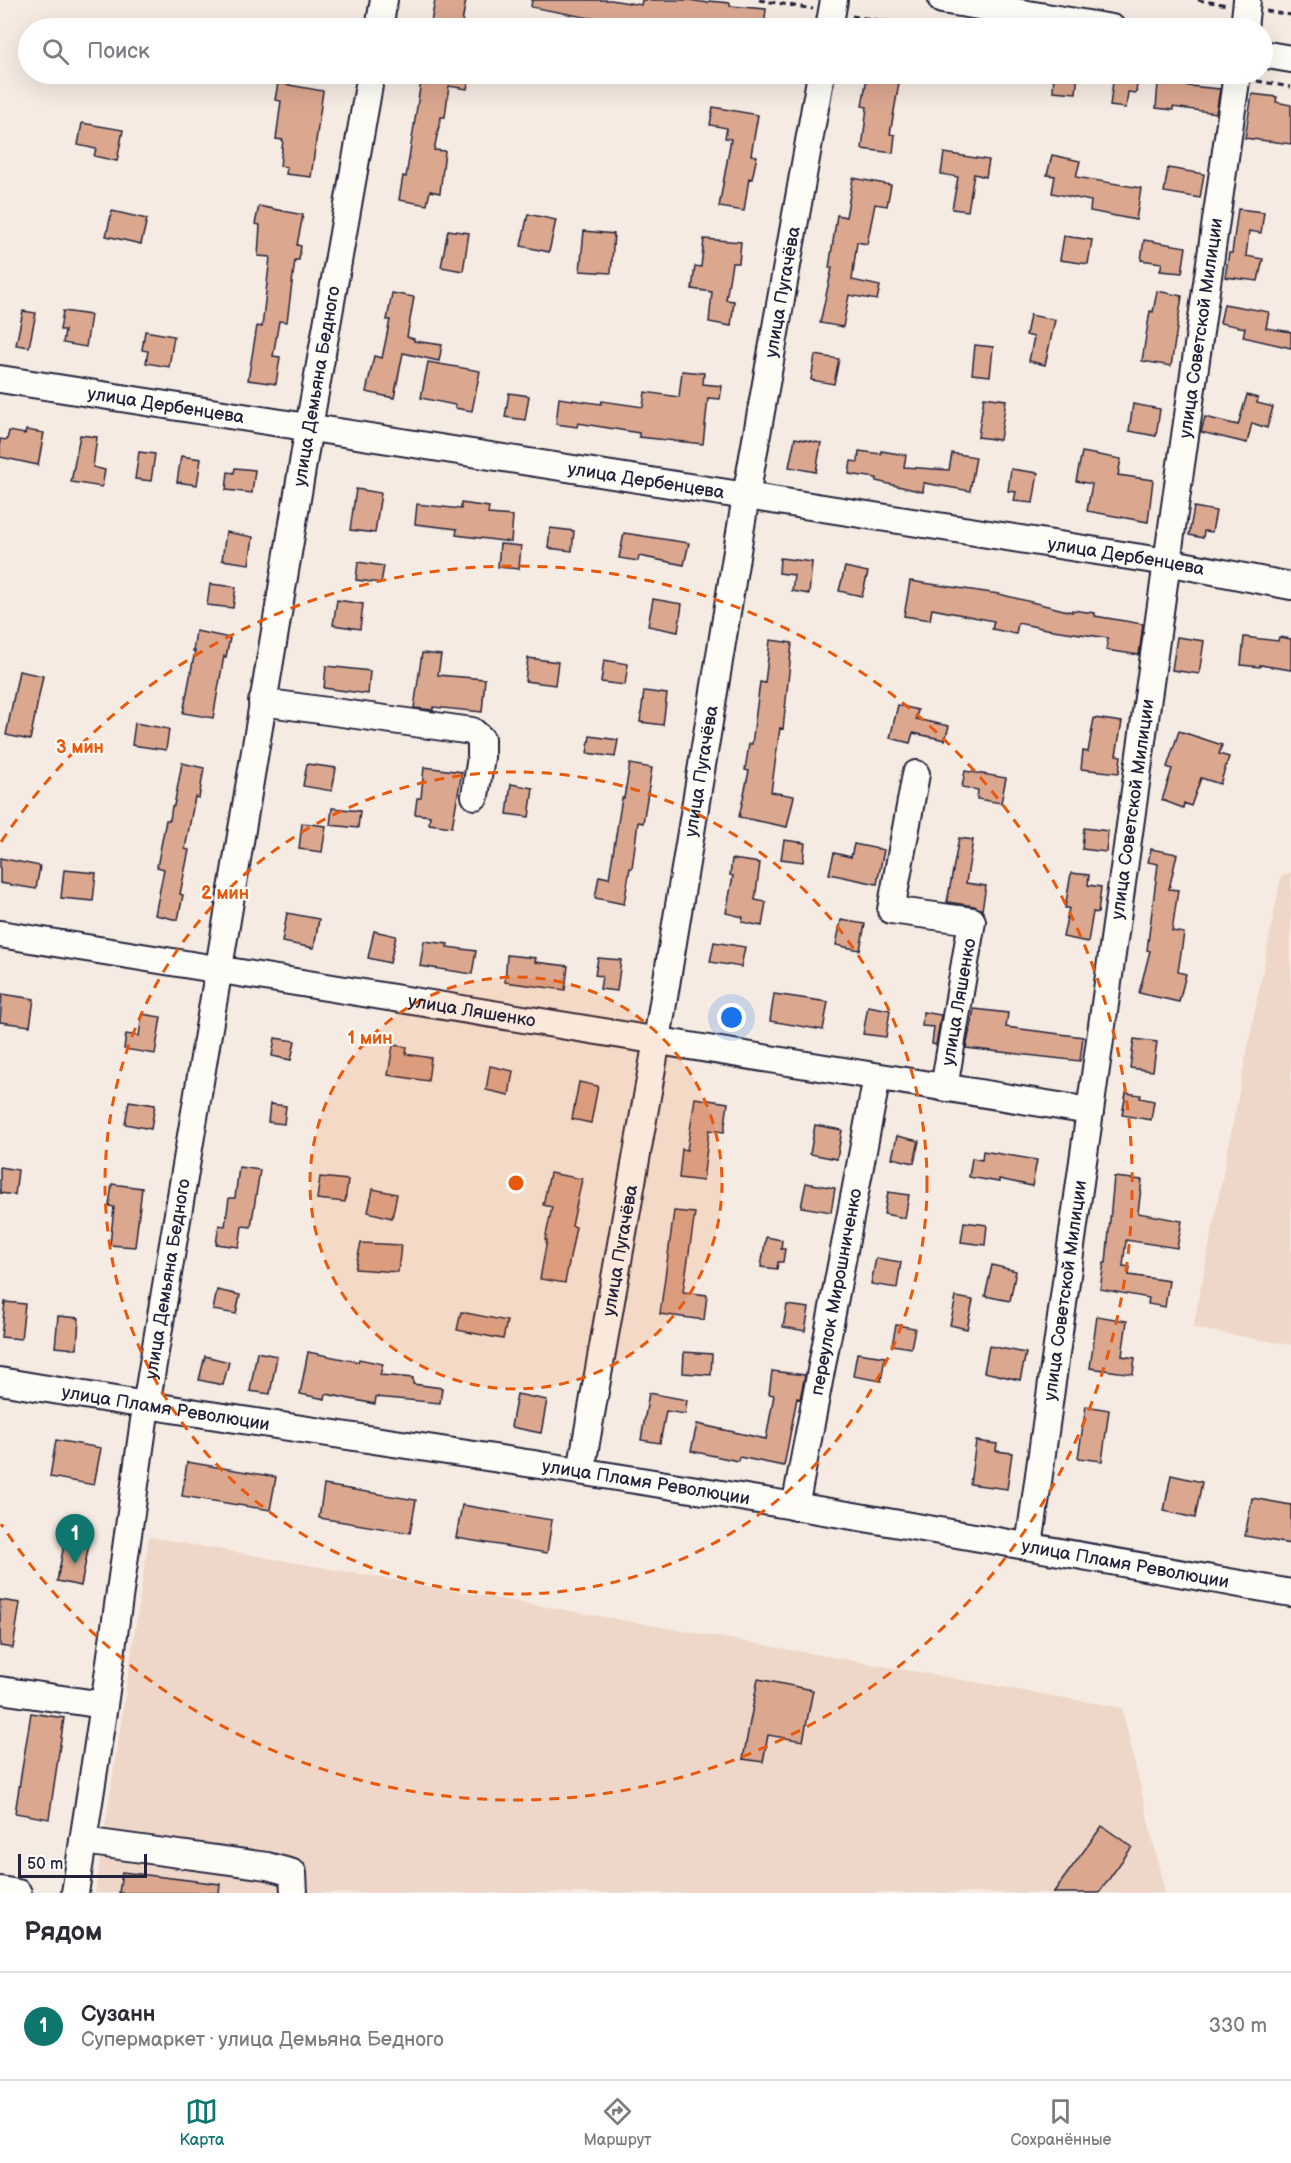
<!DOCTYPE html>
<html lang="ru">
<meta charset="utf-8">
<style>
body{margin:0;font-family:"Balsamiq Sans",sans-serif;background:#f2f2f3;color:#2b2b33}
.scale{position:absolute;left:18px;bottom:15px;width:129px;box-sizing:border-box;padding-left:6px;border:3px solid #22223b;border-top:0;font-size:16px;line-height:21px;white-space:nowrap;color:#22223b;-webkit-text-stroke:4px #fdfcf7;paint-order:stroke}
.you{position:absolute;left:732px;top:1018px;width:21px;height:21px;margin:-15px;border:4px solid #fff;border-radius:50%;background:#1a73e8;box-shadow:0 0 0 9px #1a73e833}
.badge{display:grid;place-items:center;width:39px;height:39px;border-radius:50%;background:#0f766e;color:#fff;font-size:20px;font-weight:700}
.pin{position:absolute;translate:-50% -50px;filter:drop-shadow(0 2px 3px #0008)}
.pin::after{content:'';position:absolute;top:32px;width:21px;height:18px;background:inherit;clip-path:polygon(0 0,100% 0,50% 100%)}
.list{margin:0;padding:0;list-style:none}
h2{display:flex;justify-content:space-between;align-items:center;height:78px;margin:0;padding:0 24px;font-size:26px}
h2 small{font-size:20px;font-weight:400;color:#7c7c81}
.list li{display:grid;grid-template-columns:39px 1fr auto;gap:18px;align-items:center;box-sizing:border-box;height:108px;padding:0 24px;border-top:2px solid #e1e1e2}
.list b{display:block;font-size:22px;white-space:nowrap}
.list p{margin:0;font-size:20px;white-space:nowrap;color:#7c7c81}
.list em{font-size:20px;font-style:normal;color:#7c7c81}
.icon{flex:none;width:33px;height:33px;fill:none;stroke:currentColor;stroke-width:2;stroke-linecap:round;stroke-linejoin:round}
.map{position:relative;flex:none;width:1291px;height:1893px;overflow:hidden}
.search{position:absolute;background:#fff;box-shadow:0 6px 24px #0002;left:18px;right:18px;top:18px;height:66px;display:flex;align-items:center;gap:15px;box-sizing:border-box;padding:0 21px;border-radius:33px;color:#7c7c81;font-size:22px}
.sheet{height:186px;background:#fff}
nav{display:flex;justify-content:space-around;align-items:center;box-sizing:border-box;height:84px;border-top:2px solid #e1e1e2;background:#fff;font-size:16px;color:#7c7c81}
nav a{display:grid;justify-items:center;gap:3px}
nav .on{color:#0f766e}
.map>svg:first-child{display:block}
</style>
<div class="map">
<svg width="1291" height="1893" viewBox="0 0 1291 1893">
<rect width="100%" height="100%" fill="#f6ebe2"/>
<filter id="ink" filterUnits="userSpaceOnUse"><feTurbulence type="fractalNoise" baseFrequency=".0167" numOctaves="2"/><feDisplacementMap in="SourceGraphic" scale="12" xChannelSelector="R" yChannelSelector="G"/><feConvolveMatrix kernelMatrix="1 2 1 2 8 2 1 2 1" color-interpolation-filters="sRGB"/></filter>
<g filter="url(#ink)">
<path fill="#eed7c9" d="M1291,872v473l-98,-17 88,-451z
M149,1537l973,171 43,185h-1070z"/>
<path fill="#dba78f" stroke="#22223b" stroke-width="1.5" d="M435,0h31l-5,28h-31z
M532,0h79l30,5 1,-5h47l19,3 1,-2 21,2v3l36,3 -2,19h-55l-20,-2 -1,2 -28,-4 -1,2 -37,-7 -1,9h-21l1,-8 -70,-13z
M419,74h51l-3,15 -18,-3 -4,31h-4l-7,33 11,1 -5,42 -10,-2 -3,14 -28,-5 4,-24 3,1 8,-51 7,-45h-3z
M1054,74h24l-2,19 -23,-2z
M1114,74h24l-2,19 -8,-1 -2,16 -16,-2z
M867,77l32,6 -9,51 5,1 -2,18 -31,-4 5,-42 -5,-1z
M278,83l45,8 -12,86 -25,-3 1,-7 -7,-1 3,-26 -7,-1 5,-38 -6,-1z
M1158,83l62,6 -4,24 -43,-6v3l-17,-2z
M1252,94l25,3 -1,5 15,3v39l-46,-6z
M713,107l45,8 -7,40 6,1 -5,23 -3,-1 -5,33 -25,-4 12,-68 -6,-1 2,-10 -17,-3z
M82,123l41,7 -6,31 -23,-5 2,-7 -18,-4z
M944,153l45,7 -3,17 -12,-3 -6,37 -16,-2 6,-32 -17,-3z
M1052,155l28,6 -4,16 65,11 -5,32 -46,-9 1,-10 -39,-8 3,-17 -8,-1z
M1168,168l36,6 -4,24 -36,-6z
M853,178l38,7 -4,21 -12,-2 -8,40 -10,-2 -5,38 28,6 -3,14 -28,-5 -6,32 -23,-4 12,-55h-3l8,-53 9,2z
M259,206l44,9 -6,30 4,1 -2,14h-4l-8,62 -8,-1 -6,35 7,1 -4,27 -28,-4 9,-54 5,1 8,-70 -12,-1 2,-31 -5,-1z
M1238,209l26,3 -3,21 -12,-2 -3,25 17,3 -5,22 -33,-4 4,-24h3z
M112,211l35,8 -6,25 -35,-8z
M528,214l28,6 -7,32 -28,-6z
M448,230l21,3 -6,38 -22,-4z
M584,231l30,3 -3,39 -31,-2z
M1064,236l28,4 -4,24 -28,-4z
M704,239l37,3 -2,21h-7l-6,37 8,1 -3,25 -22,-4 3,-30 -20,-3 3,-23 6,1z
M1144,240l42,7 -4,26 -22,-2 2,-8 -21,-3z
M1157,291l25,5 -11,70 -29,-5 8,-50 3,1z
M392,293l22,4 -7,40 7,2v2l28,4 -3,16 -36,-8 -9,45 -28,-6 8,-36 8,2 8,-38h-3z
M1224,304l45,8 -3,16 25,4v16l-48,-11 2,-9 -25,-5z
M23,311l13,2 -7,34 -13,-2z
M63,311l28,4 -5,32 -23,-4 2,-13h-5z
M1030,315l25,5 -10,45 -16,-4 5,-24 -8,-2z
M145,331l29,5 -5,31 -23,-4 2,-12 -6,-1z
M975,345l18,2 -3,29 -18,-2z
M815,355l24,4 -5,25 -23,-4z
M428,362l52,9 -8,40 -17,-3v-3l-34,-7z
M682,371l22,2 -1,11 19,2 -2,13 -12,-1 -5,46 -64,-7v-4l-61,-10 -1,4 -21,-3 3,-26 42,6 1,-3 41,6 2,-15 34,5z
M509,393l20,3 -4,24 -20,-3z
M1247,395l11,3 -1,5 16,4 -6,21 -15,-5 -5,20 -46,-11 4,-15 33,8z
M984,397l22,3 -6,40 -22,-3z
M1133,404l27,5 -4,27 -27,-5z
M26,430l18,3 -6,32 -38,-8v-18l7,1 2,-9 16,3z
M80,435l17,2 -4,30 12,3 -3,17 -31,-5z
M795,438l26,5 -5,29 -27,-5z
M859,451l22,3v-3l25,4 -2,12 45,3 3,-17 24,4 -6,34 -46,-8 -1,9 -47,-11 1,-3 -28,-4 2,-13 7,1z
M139,452l16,2 -4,27 -16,-2z
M1082,452l39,7 -3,16 35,5 -5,42 -61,-11 5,-27 -16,-3z
M181,456l20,3 -4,26 -20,-3z
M235,468l20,2 -3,23 -26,-3 2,-18 6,1z
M1011,469l27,4 -5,30 -19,-2 2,-9 -8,-1z
M356,489l25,4 -6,40 -25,-3z
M461,503l28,4 -1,7 25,2 -2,26 -55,-7 1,-6 -42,-5 2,-20 44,5z
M1194,507l22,4 -4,21 -8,-1 -1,7 -14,-3z
M550,528l24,3 -2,20 -24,-3z
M226,532l27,5 -4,27 -27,-4z
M624,533l65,10 -5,22 -45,-9 -1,5 -19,-3z
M500,544l21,2 -2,23 -21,-2z
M780,558l32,4 -3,32 -17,-3 2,-16 -15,-2z
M358,562l26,4 -3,17 -25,-3z
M845,567l23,5 -6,24 -23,-5z
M910,581l89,13 73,18v-2l23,3v3l48,8 -4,31 -33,-5 2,-12 -62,-9 -28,-6 -2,11 -24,-5 2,-8 -62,-12 -2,11 -26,-4z
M210,584l26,3 -3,21 -26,-3z
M653,599l29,5 -4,28 -30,-6z
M337,600l26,4 -3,25 -27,-4z
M196,631l34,7 -4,19 -2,-1 -11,62 -30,-5 12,-62h-2z
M1177,637l27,4 -5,33 -27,-4z
M1244,637l34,4 1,-4 12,2v31l-31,-5v2l-19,-2z
M770,640l22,3 -9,86 -3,-1 -9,64 23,4 -7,31 -48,-10 10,-46 -4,-1 4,-26h3l8,-62 5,1z
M422,653l19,2 -3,20 47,4 -3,33 -49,-5v3l-19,-2z
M528,658l30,4 -3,23 -30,-4z
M604,660l24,4 -3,21 -24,-3z
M326,666l44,5 -2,23 -44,-6z
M19,671l24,5 -13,64 -24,-5z
M644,691l23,3 -4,31 -23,-3z
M898,705l20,5 -2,9 33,7 -4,14 -32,-7 -3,10 -20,-5z
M1094,718l28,4 -6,33 5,1 -2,17 -38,-4 2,-18 5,1z
M135,723l34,6 -3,21 -34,-5z
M1179,731l43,14 -3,9 10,3 -9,27 -19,-6 -10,28 -7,-3 -1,5 -21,-8 10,-31 -5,-2z
M590,736l28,4 -3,17 -28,-4z
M182,763l22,5 -5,30 -4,-1 -10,52 4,1 -9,44 3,1 -5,25 -23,-5 9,-46 -7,-2 9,-47h4l2,-14h2z
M307,764l29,4 -4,23 -29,-5z
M630,764l22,4 -9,55 -5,-1 -6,46h-2l-6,36 -29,-6 4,-22 10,2 13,-80h2z
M424,767l38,5 -10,55 -23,-3 1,-8 -15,-2 2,-16h4z
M965,771l41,7 -5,25 -24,-4 1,-9 -16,-3z
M511,784l22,4 -4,29 -22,-3z
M332,808l28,3 -2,17 -28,-3z
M302,823l24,3 -4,26 -23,-3z
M1084,828l24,3 -2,21 -24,-3z
M959,838l14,2 -7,43 20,3 -4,24 -8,-4 -27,-4z
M784,840l21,3 -2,19 -22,-3z
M854,844l30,6 -7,34 -48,-10 5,-21 17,4z
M1151,849l26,5 -8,35 9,1 -6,41 12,2 -6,39 8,2 -7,28 -40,-9 11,-42 -3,-1 11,-86 -10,-2z
M0,858l40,8 -4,23 -36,-6z
M732,859l28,4 -5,37 11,2 -4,24 -20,-4 1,-5 -17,-4 7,-37 -3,-1z
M64,870l32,3 -3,28 -32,-3z
M1071,873l18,2 -1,10 13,2 -3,26 -5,-1 -5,30 -25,-5 6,-29h-4z
M287,913l32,6 -5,29 -32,-6z
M841,920l24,4 -5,26 -24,-5z
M374,931l22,5 -6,27 -22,-5z
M424,941l24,3 -1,3 29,4 -4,23 -52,-8z
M714,942l31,5 -4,20 -31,-5z
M507,955l29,3 -1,4 33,4 -3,24 -60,-8z
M598,958l23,2 -4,31 -17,-2 2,-13 -7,-1z
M2,994l32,5 -4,27 -30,-4z
M774,994l54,8 -5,28 -53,-9z
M868,1006l22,4 -4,27 -23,-3z
M974,1009l34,4 -2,14 77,10 -3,24 -114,-13z
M923,1012l18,3 -5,30 -4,-1 2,-17 -12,-1z
M142,1014l19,3 -6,37 -31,-5 2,-15 13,2z
M275,1038l20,3 -4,19 -19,-4z
M1134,1039l23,3 -4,29 -23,-3z
M393,1045l14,2 -1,7 25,4 -3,23 -40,-6z
M490,1066l23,5 -4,24 -23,-5z
M579,1082l19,4 -7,37 -19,-4z
M1126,1093l15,2 -1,3 14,3 -3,19 -29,-5z
M695,1098l33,5 -4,29 -15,-2 -6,51 -24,-3 3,-29 5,1z
M129,1101l26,4 -4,24 -26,-5z
M270,1104l16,2 -2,18 -16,-2z
M815,1125l27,5 -5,29 -27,-5z
M897,1136l22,5 -5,22 -22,-5z
M983,1151l54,9 -5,26 -33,-7v3l-30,-5 3,-19 10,2z
M0,1167l18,3 -3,25 -15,-2z
M239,1167l21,3 -9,57 -9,-1 -3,21 -23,-3 3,-19 6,1 4,-28h6z
M550,1173l32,6 -10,47 4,1 -11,56 -25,-4 7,-39h-2l7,-33 -9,-2z
M320,1177l28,3 -3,22 -28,-3z
M1114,1177l28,3 -4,33 44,8 -5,27 -51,-8 -3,26 7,1 -1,8 40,6 -4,26 -17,-3 1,-6 -49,-9 4,-26h2z
M806,1183l29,5 -4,24 -30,-5z
M112,1184l30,4 -7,59 -25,-2 4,-38 -5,-1z
M373,1189l24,5 -5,24 -24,-6z
M888,1192l21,3 -4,23 -21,-4z
M674,1211l21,2 -12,79 24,3 -3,25 -44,-6z
M964,1222l23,3 -2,20 -24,-3z
M766,1237l16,3 -1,9h4l-2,13h-5l-1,7 -16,-2z
M361,1243l40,2 -3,27 -43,-3z
M876,1258l25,4 -4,26 -26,-4z
M992,1265l24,6 -6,30 -25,-5z
M217,1290l23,5 -4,19 -23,-4z
M956,1297l17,3 -6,29 -17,-4z
M5,1302l20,2 -4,35 -20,-2z
M787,1305l22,3 -4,23 -22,-4z
M461,1312l46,9 -4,18 -46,-9z
M58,1316l21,2 -2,31 -22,-2z
M1097,1316l30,5 -5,35 13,2 -2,16 -43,-6z
M896,1325l19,3 -4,20 -19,-3z
M989,1346l37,7 -6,27 -36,-8z
M257,1352l20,4 -7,38 -20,-3z
M308,1352l50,10 1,-3 24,5 -3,11 33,3v6l29,4 -2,15 -64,-6 -1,7 -49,-10 -1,5 -25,-5z
M684,1352l28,2 -1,21 -28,-2z
M857,1353l28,4 -4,24 -28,-5z
M205,1356l24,6 -6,23 -24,-5z
M772,1371l33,4 -5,24 -3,-1 -13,68 -45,-9 -1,4 -47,-10 6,-27 69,15 8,-44 -5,-1z
M649,1393l38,7 -2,14 -19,-3 -6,32 -19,-3z
M517,1394l30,6 -6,33 -30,-6z
M1086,1406l23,4 -7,51 -24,-3z
M56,1440l45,8 -7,37 -44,-8z
M976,1441l21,3 -1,7 16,2 -5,36 -37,-5z
M187,1462l89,15 -6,33 -88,-14z
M1171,1475l31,7 -7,36 -31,-7z
M324,1485l92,15 -6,33 -91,-15z
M1252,1498l39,7v39l-46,-8z
M462,1505l90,15 -5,33 -91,-15z
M65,1540l24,4 -8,42 -24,-5z
M0,1600l20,3 -7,45 -13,-2z
M758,1679l55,11 -10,51 -35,-6 -5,27 -20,-3z
M31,1713l33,5 -15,101 -34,-6z
M1102,1826l30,21 -33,46h-46z
M122,1872l98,12 -1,9h-100z"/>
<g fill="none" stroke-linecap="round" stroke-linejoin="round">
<defs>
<g id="minor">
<path d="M942,0l170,28"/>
<path d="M379,28l5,-28"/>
<path d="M829,28l5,-28"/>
<path d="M1244,28l3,-28"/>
<path d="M1262,54l29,5"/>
<path id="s1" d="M0,379l1167,183 124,24"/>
<path d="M262,702l210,29 9,8v18l-6,39"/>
<path d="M916,774l-25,136 81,11 -28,167"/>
<path id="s2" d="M0,934l1090,177"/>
<path id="s3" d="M0,1381c192,33 385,60 578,90 238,37 476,80 713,122"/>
<path id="s4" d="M581,1471l76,-431 89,-544 75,-422"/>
<path id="s5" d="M795,1507l82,-430"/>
<path id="s6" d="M1029,1546l138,-984 70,-488"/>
<path d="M0,1690l104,15"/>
<path d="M83,1841l184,25 26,7 1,20"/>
<path d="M0,1890l18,3"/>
<path id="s7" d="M75,1893l29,-188 42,-299 163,-979 62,-353"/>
</g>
</defs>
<use href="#minor" stroke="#22223b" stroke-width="30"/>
<path stroke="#22223b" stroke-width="3" stroke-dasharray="6 4.5" stroke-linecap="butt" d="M759,0l54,9
M1198,0l29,5
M1266,11l25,4
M852,16l80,12
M1257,81l34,6"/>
<use href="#minor" stroke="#fdfcf7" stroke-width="26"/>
</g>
</g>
<circle cx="516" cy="1183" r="206" fill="#e8590c" fill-opacity=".12"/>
<g fill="none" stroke="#e8590c" stroke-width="3" stroke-dasharray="10 8">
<circle cx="516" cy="1183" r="206"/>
<circle cx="516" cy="1183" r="411"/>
<path d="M1 842A617 617 0 1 1 1 1524"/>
</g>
<g text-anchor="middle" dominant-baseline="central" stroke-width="4.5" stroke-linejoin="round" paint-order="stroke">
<g font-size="18" fill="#22223b" stroke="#fdfcf7">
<text stroke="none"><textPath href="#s4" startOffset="1196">улица Пугачёва</textPath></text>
<text stroke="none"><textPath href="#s6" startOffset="1230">улица Советской Милиции</textPath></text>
<text stroke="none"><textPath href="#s7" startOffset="1526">улица Демьяна Бедного</textPath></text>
<text stroke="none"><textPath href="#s1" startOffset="168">улица Дербенцева</textPath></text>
<text stroke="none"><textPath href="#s1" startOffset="654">улица Дербенцева</textPath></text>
<text stroke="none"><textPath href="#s1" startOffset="1140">улица Дербенцева</textPath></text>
<text stroke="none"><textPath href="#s4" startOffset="710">улица Пугачёва</textPath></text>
<text stroke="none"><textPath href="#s6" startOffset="744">улица Советской Милиции</textPath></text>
<text transform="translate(959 1002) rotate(-80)">улица Ляшенко</text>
<text stroke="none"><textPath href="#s2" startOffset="478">улица Ляшенко</textPath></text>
<text stroke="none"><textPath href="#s4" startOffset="224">улица Пугачёва</textPath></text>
<text stroke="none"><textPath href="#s7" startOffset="621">улица Демьяна Бедного</textPath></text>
<text stroke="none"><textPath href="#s6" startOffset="258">улица Советской Милиции</textPath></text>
<text stroke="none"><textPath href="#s5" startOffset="219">переулок Мирошниченко</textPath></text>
<text stroke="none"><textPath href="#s3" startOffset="168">улица Пламя Революции</textPath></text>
<text stroke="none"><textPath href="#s3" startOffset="654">улица Пламя Революции</textPath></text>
<text stroke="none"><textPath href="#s3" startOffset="1140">улица Пламя Революции</textPath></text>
</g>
</g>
<circle cx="516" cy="1183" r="9" fill="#e8590c" stroke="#fdfcf7" stroke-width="3"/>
<g font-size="18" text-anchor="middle" font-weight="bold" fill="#e8590c" stroke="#fdfcf7" stroke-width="4.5" stroke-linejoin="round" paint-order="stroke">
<text x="80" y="753">3 мин</text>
<text x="225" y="899">2 мин</text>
<text x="370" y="1044">1 мин</text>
</g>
</svg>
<div class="scale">50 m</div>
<div class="you"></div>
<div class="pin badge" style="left:75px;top:1564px">1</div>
<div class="search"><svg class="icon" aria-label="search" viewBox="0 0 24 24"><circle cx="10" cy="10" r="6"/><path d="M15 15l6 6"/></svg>Поиск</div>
</div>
<section class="sheet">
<h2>Рядом<small></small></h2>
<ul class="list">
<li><span class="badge">1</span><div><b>Сузанн</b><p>Супермаркет · улица Демьяна Бедного</p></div><em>330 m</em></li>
</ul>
</section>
<nav>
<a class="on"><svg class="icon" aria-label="map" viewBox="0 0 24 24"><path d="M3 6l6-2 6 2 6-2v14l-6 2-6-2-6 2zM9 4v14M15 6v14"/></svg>Карта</a>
<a><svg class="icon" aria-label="directions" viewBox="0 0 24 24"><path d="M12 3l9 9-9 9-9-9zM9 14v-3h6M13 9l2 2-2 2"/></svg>Маршрут</a>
<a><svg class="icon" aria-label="saved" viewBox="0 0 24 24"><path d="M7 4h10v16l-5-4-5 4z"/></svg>Сохранённые</a>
</nav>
